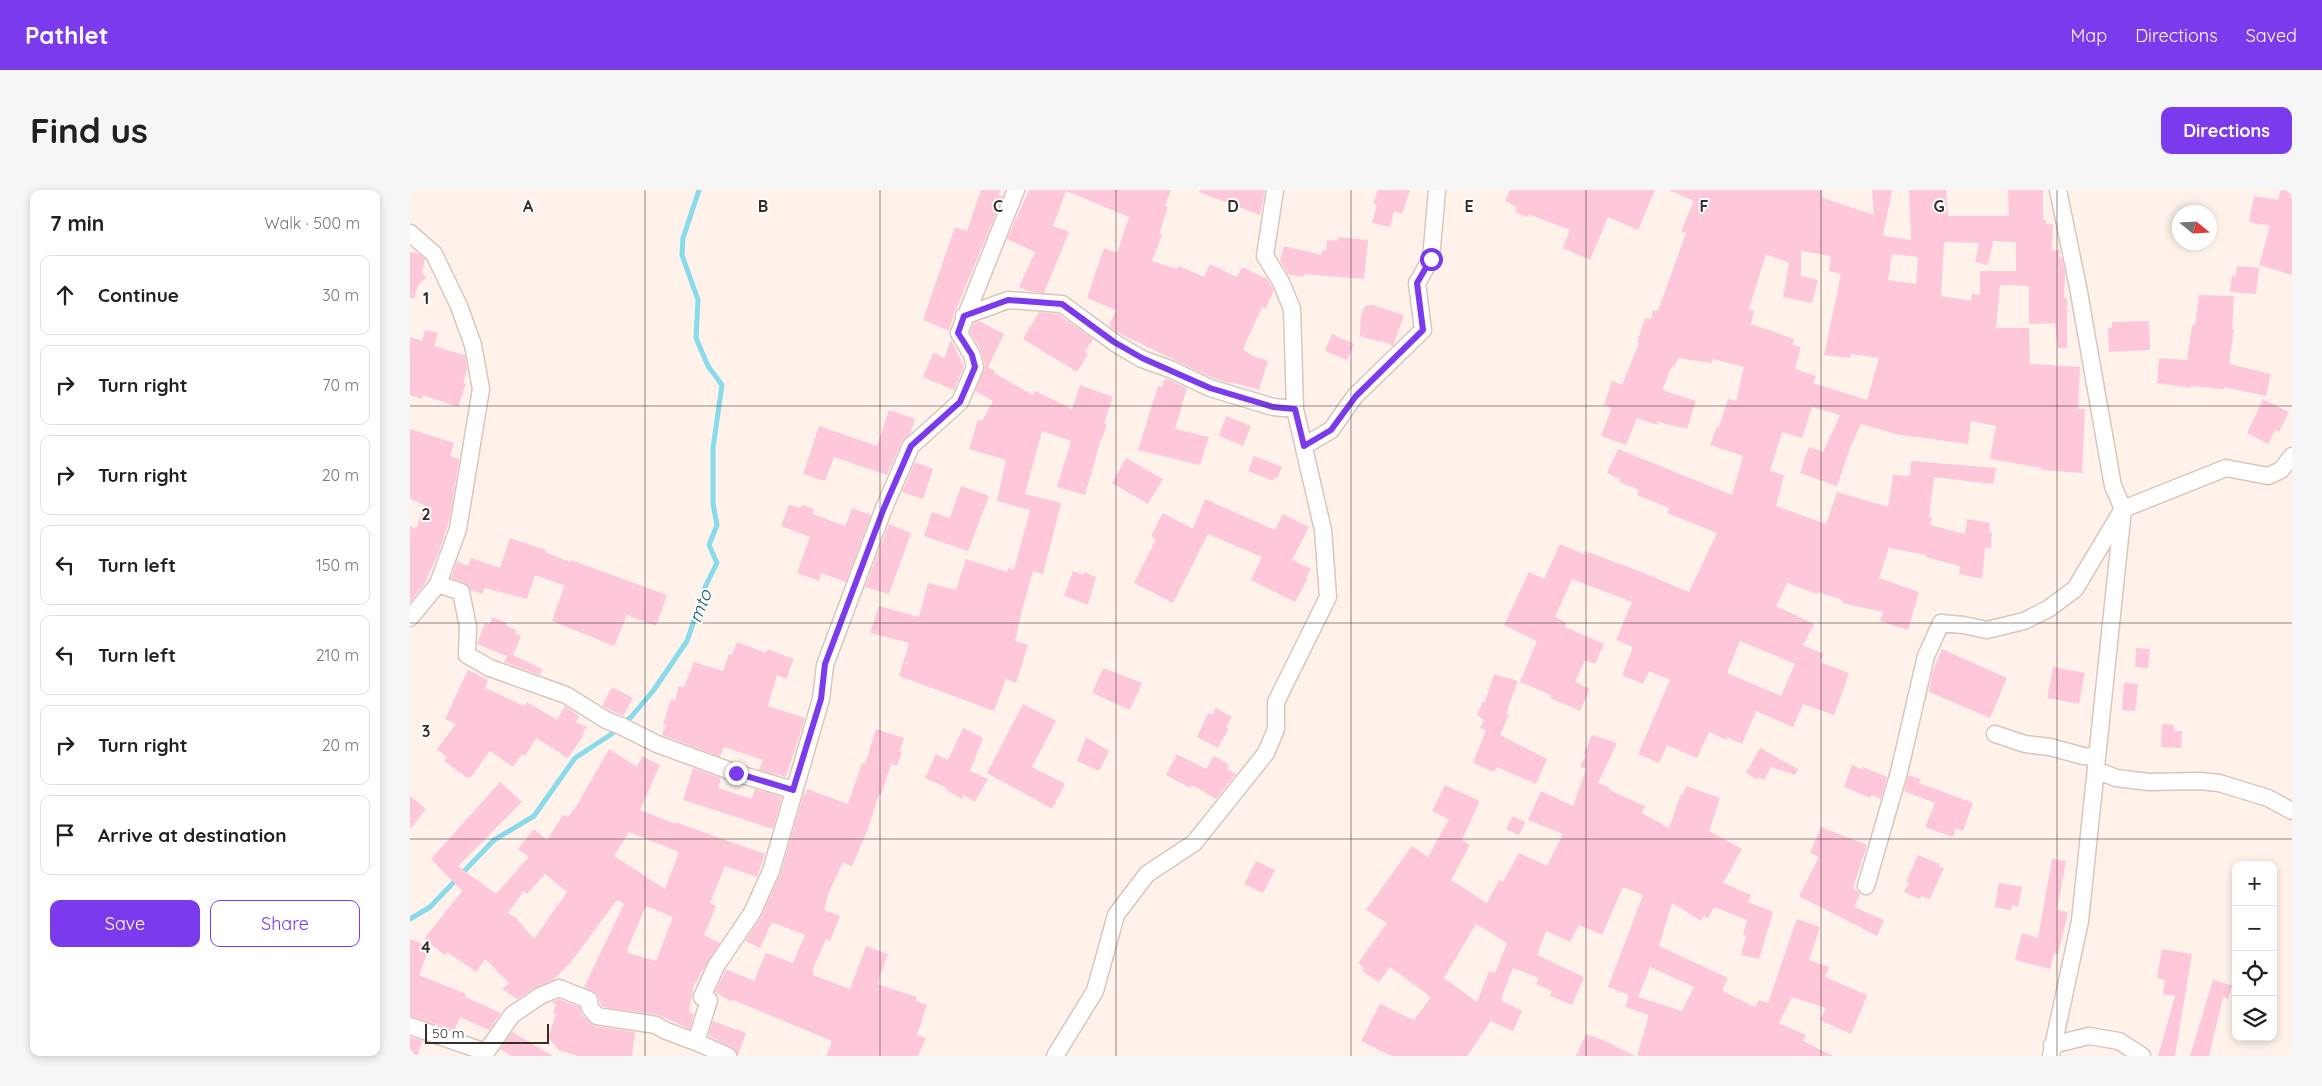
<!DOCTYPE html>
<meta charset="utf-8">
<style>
body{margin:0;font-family:Quicksand,sans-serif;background:#f6f6f6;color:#202124}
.controls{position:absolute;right:15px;bottom:15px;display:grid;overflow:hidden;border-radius:10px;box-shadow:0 2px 8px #0003}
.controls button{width:45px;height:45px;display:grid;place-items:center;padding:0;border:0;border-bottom:1px solid #e0e0e0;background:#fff;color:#202124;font:25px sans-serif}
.compass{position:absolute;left:1762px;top:15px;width:45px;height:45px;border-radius:50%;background:#fff;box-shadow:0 2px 8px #0003;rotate:108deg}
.scale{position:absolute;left:15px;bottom:12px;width:124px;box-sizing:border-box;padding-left:5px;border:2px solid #352e2a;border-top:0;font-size:14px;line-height:18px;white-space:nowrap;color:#352e2a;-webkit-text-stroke:4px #fff;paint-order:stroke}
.stop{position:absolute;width:15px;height:15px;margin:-11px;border:4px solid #7c3aed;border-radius:50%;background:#fff}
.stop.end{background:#7c3aed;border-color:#fff;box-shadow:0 1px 5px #0008}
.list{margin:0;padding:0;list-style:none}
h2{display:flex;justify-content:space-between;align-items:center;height:65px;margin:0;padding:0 20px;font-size:21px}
h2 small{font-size:16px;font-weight:400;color:#757577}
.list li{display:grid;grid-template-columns:32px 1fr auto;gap:15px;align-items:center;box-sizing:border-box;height:80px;margin:0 10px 10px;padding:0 10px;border:1px solid #e0e0e0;border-radius:10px}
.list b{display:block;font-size:19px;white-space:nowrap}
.list em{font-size:16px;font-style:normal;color:#757577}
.actions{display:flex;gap:10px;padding:15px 20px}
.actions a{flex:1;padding:11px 0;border:1px solid #7c3aed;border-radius:10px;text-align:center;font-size:18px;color:#7c3aed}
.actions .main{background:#7c3aed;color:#fff}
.icon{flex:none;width:28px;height:28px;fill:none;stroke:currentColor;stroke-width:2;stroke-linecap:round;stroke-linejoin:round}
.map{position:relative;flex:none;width:1882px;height:866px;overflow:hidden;border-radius:10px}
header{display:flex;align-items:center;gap:30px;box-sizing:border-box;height:70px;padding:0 25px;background:#7c3aed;color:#fff}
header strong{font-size:24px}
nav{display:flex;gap:28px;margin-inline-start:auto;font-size:18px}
.intro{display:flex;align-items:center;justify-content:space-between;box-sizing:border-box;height:120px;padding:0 30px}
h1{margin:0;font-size:35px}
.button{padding:12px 22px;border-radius:10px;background:#7c3aed;color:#fff;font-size:18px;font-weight:700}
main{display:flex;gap:30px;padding:0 30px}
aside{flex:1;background:#fff;border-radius:10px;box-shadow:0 2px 8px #0003}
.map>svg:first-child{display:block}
</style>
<header>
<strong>Pathlet</strong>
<nav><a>Map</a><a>Directions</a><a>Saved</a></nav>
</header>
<div class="intro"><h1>Find us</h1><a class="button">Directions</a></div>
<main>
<aside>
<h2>7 min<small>Walk · 500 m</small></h2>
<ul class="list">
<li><svg class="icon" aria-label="ahead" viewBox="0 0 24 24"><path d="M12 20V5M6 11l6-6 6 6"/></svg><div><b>Continue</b></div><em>30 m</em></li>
<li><svg class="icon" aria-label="right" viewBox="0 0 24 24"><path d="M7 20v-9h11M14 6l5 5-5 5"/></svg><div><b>Turn right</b></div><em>70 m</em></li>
<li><svg class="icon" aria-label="right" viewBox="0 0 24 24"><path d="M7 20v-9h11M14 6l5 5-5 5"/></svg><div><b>Turn right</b></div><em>20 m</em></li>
<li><svg class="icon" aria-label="left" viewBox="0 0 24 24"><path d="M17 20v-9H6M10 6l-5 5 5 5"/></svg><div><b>Turn left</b></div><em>150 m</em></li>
<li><svg class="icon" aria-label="left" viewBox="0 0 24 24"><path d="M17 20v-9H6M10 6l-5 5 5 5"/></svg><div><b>Turn left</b></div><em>210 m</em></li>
<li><svg class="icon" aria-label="right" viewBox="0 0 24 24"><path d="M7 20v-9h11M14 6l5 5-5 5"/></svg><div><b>Turn right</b></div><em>20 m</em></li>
<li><svg class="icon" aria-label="arrive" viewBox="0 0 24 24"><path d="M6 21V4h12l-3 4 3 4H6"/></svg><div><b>Arrive at destination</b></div></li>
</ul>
<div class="actions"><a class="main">Save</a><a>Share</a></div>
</aside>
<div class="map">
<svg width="1882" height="866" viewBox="0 0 1882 866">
<rect width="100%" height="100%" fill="#fef2eb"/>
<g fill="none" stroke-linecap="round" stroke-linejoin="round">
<path stroke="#89daeb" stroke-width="5" d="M0,729l20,-12 64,-67 40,-24 41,-58 35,-23 21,-18 22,-26 34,-50 19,-56 11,-22 -8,-18 8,-20 -4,-21v-56l9,-63 -14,-19 -12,-28 2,-38 -16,-45 1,-17 16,-48"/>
</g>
<path fill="#fec7da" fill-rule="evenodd" d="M571,0h19l-1,5 4,2 -49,117 -5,17 -26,-11 32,-93 12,4z
M619,0h142l-6,16 3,1 -9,27 3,1 -10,26 25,8 2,-3 25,11 6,-13 27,13 5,-10 23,11v-2l7,11 2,3 -8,18 -4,-1 -19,42 10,7 15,5 -9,29 -28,-8v2l-26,-9 -88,-43 -8,-6 7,-16 -29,-12 17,-50 13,5 12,-36 -63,-26 -13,35 16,6 -25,61 -16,-2 -9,-4 16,-35 -28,-13z
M790,0h65l-5,25 -61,-23z
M968,0h32l-8,24 -8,-3 -4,16 -18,-4 5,-18 -4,-1z
M1100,0h145l-17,40 -30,-13 -18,43 -27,-12 7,-18 -42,-16 -1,3 -12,-5 2,-5 -12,-6z
M1259,0h152l2,8 51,17 -2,-25h20l-9,46 28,4 -2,-50h37l2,26h61l-1,-26h35v30h3v4h7l-1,26h8l-1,7h3l3,17 -1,24h3v50h-9l-3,-25 -26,1v-38l-29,-1 -4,43h33l1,36 50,3 -2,42h7l-3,64 -41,-3 1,-2 -52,-9 6,-33 -25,-5 -3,23 -72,-10 -35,-10 -11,24 -13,38 -37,-13 9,-26 14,5 17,-37 -28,-8 -10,31 -20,-6 -12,39 14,4 -8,31 50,18 11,-32 51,15 5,-32 17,1 1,-15 85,7 -3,16 -59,-7 -5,40 3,1 -2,7 35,9 2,-15 23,4 -1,9 3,1 -1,15h-6l-3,31 -23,-5 1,-8 -34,-9v-2l-37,-7 -10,30 40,14 -11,38 -28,-9 3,-9 -41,-9 1,-3 -25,-8v2l-31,-11 -11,23 38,18 -11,21 21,9 -4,8 29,11 -15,42 -31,-11 -10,23 -37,-16 -14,33 -15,-7 -1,3 -17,-8 -12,26 -30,-13 -8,18 -21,-9 32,-74 -21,-9 -6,13 -21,-9 11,-28 -17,-7 16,-38 -60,-23 -17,38 12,6 -2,4 39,17 -9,20 -10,-4 -10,22 15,7 -10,22 -30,-13 1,-3 -31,-13 17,-41 -33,-16 25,-53 15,7 16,-35 24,10 1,-3 54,20 50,21 28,-59 -50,-20 2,-5 -32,-13 2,-5 -20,-8 1,-3 -13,-6 11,-24 114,46 11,-39 -33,-11 7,-18h2l9,-28 8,2 8,-34 -31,-8 -1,4 -34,-5 -4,9 -2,-1 -10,24 34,11 -9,28 -29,-7 -1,3 -20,-7 -11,27 -25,-9 11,-28 -8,-3 8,-24 10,4 17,-42h-2l8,-25 6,1 2,-9 5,1 28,-78 -5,-2 13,-30zM1583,51l23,1v29h-36v24l-8,-1 -1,7 -30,-5 3,-54 35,1 -4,19 13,3zM1391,61l30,5 -2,15 12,3 -17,81 26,3 1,-4 28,4 -12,42 -54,-17 3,-7 -21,-7 6,-22 -8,-2 1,-6 -43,-15 3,-13 -5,-2 17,-55 23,9 -6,34 29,6 6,-23 -17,-4zM1482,64l26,3 -2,27 -28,-4zM1330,451l55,23 -14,32 -54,-23z
M1871,0h11v85l-33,-10 11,-39 -21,-4 5,-26 24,4z
M928,47l30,3 -4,39 -60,-5 -1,3 -15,-3 -8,-13 4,-15 38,9v-5l4,1 1,-11 11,1z
M0,62l9,2 6,5 -3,13 4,6 -8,7 -4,14 -4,-1z
M1827,76l22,2 -3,26 -26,-2 2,-17 4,1z
M1789,105l35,1 -2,33 2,1 -5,34 42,10 -5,22 -42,-9v2l-33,-3v2l-34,-5 2,-25 28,2 5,-35h3z
M962,115l32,10 -11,31 -13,-6 -1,2 -19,-6 1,-21 4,-9z
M629,122l19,2 35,25 -8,13 3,2 -11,18 -54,-33z
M569,131l25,13 -16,33 7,4 -1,2 39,22 2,-4 37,18 8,-24 33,12 -9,26 3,1 -6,17 -3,1 2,1 -15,52 -28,-8 14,-46 -29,-10 -17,63 36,9 -18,71 -10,-3 -10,35 -8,35 13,4 -12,38 -10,-4 -12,32 -95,-35 10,-33 -39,-10 9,-27 40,11 9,-34 28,7 10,-31 41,13 1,-4 6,2 16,-60 -33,-9 9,-41 -37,-11 9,-29 4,1 11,-20 -18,-10 10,-26 -4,-15 -11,-18 4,-9z
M1739,131l1,29 -41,2 -1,-24h4v-6z
M15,140l13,3 -4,13 31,9 2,15 -4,13 3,1 -8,23 -35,-12 -1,4 -12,-4v-58l12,4z
M922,144l22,10 -7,16 -22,-9z
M541,150l13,26 -10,24 -31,-13 10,-24 11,5z
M755,188l22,10 -12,41 34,8 -9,28 -62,-15 20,-64 4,1z
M1853,209l26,13 -10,20 -4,-2 -7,14 -21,-11z
M479,220l26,9 -5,15 -8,8 -15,33 -53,-18 -9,24 -22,-7 16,-48 58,20z
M816,226l25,10 -8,20 -24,-10z
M0,239l44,14 -4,13 9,3 -9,59 -12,36 -14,31 -14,17v-76l6,3 8,-24 -14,-6z
M844,266l28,11 -5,11 -2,-1 -2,4 -25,-10z
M716,268l37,21 -15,25 -36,-21z
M505,272l18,7 -10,30 -21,-7z
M551,296l28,10 -21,55 -44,-15 8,-24 18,6z
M795,309l70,31 8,-16 26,13 -17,33 19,9 -5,9h2l-13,24 -44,-22 11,-23 -54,-23 -35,69 -39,-20 22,-44 -5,-3 12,-23 30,16z
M379,315l12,3 1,-3 12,4 -1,5 32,12 7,-18 19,7 -25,67 -25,-9 -2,8 -22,-8 13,-36 -29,-11z
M479,334l22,9 -22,61 -24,-7z
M100,348l36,12 -1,2 25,10 1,-2 96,35 -11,31 -29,-11 -13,31 -62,-25 12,-34 -1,-2 -28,-10 -8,24 -42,-11 -3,6 -11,-4 -7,-7 -13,-5 6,-17 11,5 3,-8 29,10z
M663,381l10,4 1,-3 12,5 -8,28 -24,-9z
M82,427l15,6 -2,2 11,5 -1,3 6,3 -8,19 29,14 -2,6 -36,-13 3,-6 -30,-12 8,-21 5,1z
M327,452l29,11 1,-4 27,10 -8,20 -9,-4 -9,31 37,12 -19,59 -27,-7 4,-10 -39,-13 -4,10 -58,-22 4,-10 -3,-1 8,-25 4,1 4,-14 5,1 10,-25 29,9 6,-17 3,1z
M1726,458l14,1 -2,19 -13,-1z
M1532,459l65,29 -17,40 -61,-26 3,-19z
M1643,477l32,6 -6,31 -32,-6z
M693,478l39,15 -12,27 -38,-17z
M58,480l20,10 -3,8 39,18 3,-4 30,18 8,-14 14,10 -3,6 11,5 -5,7 2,1 -16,23 -32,-20 -11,18 -3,-2 -9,13 -23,-16 -19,26h-5l-22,-16 3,-4 -10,-8 19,-25 -11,-5z
M1084,484l24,7 -12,33 3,1 -9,20 47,24 -11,25 -39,-17 -3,5 -21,-9 13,-33 -6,-2 4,-8 -7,-5 6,-14 2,1z
M1714,493l14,1 -3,27 -13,-1z
M202,497l21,11 -10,18 -21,-10z
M613,514l33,17 -24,46 33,17 -13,25 -65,-36z
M806,518l16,9 -6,10 3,1 -11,20 -21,-11 11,-24 4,2z
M1752,534l12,1v6h8l-1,17 -20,-1z
M553,538l20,10 -13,33 18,8 -13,23 -11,-7 -2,4 -16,-9 1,-2 -22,-10 11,-24 12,6z
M466,539l28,9 -4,13 2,1 -5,14 -6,-2 -10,31 -2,-1 -11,35 -16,37 -9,-4 -14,30 -5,18 16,6 -10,25 -4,-2 -14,32 2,1 -1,3 37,14 16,-43 22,8 -11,30 40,13 -1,4 11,4 -10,30 9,3 -8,18h-92l6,-15 -99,-41 -1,2 -17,-10 11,-23 28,12 12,-28 27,10 12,-28 -33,-13 -12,26 -15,-7 16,-24 19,-42 24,-82 2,1 1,-5 41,15 14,-41 3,1z
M1182,545l25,8 -19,40 12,5 -1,2 36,16 -3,7 27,15 12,-34 2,1 3,-9 34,12 -11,33 33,18 -19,34 28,12 -3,7 25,10 -14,47 -18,-4 5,-19 -3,-1 4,-15 -33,-13 -6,11 -4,-2 -3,5 -29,-18 -13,43 69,32 -6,13 33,16 4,-7 9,3 29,-84 23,8 -11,33 20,7 -4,10 42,18 -5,13 -11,26 -31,-14 6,-12 -34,-11 -13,26 27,12 -3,6 30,15h-196l12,-41 -24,-8 4,-12 -21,-8 35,-92 -20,-8 -21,48 -23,-10 -9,17 -24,-11 -9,24 47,22 -12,28 -22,-9 2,-5 -16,-7 3,-6 -26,-10 -12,31 1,2 20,10 -9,20 -22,-10 -24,35h-76l-30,-15 19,-37 34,16 17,-23 -41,-30 -11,15 -17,-11 2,-3 -6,-5 29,-40 -21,-13 46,-64 16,11 21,-38 -17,-8 13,-26 35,16 -18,39 8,5 -19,35 36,23 12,-23 4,2 16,-29 28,13 16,-32 -35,-14 13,-29 32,15 13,-37 -6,-2 6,-12 -2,-2zM1066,734l31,19 -12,30 -6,-2 -12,31 -33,-24zM1240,777l44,20 -12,24 -44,-14z
M676,547l23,14 -10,20 -22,-10z
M1350,558l38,21 -3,6 -24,-8 -7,13 -5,-3 -1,3 -12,-7z
M199,559l28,18 5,-11 18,9 -20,45 35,14v-2l90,32 -8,23 -32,-11 -15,37 6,3 -12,29 16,8 -26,42 -5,27 5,2 -4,15 -32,-14 -56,-8 -5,-13 -13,-7 40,-83 -7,-4 -46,62 -18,18 -18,8 -18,11 -15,-10 7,-6 -24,-24 -9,13 -29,-20 -2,3 -21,-16 38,-48 -31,-32 69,-77 22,20 -64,64 38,28 33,-37 -11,-8 16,-20 13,11 16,-25 5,2 9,-12zM219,642l50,20 -14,37 -51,-33zM135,684l22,18 -33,47 -18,-21 -8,-5 16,-22 3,3zM236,716l27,11 -17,44 -28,-8 -1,-3z
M767,564l29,15 8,-13 15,9 -2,4 9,5 -20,25 -24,-14 -2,3 -24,-13z
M1442,575l10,4 1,-2 24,10 -6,22 -10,-4 -1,3 -26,-11z
M283,578l28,10 -3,10 34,11 3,-10 27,8 -9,32 -90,-29z
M1498,585l13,4 -2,4 54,20 -10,28 -7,-3 -3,9 -28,-10 10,-24 -31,-12z
M0,606l16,13 -16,20z
M1103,626l12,6 -6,13 -13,-6z
M1411,637l46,18 -14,43 7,6 -6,13 30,13 -7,16 -78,-40 20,-39 -9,-4z
M1508,665l22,9 -1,2 5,2 -14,31 -9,-3 -1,3 -16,-7 5,-9 -3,-1z
M1642,669l14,2 -9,49 11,2 -10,42 -4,-1 -4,16 -35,-9 7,-27 16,5z
M846,671l19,9 -12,23 -19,-9z
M1589,693l23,4 -4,20 -6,-2 -1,5 -16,-3z
M0,749l20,8 -11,28 47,19 -1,3 36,16 -12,17 -29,-13 -6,13 -44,-14z
M1752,759l30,5 -17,102h-17l17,-60 -12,-2 2,-14 -8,-2z
M1803,790l19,5 -4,14 -5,-2 -14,59h-19z
M149,809l21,8 2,8 13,11 40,6 -3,24h-55l-18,-6 -11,-12 8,-24 -3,-1 3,-8 -4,-3z
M303,831l33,12 -8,22 -6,-8 -24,-11z
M102,842l41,24h-41l-12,-7z
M1176,844l17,6 32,16h-59z
M0,847l13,4 -6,15h-7z"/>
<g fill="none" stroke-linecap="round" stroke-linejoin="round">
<defs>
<path id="street" d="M0,43l24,21 25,52 14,39 8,44 -23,140 -20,55 -28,34
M554,126l44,-16 54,4 53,39 27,16 28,10 40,19 63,19 22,2
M894,256l27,-16 24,-34 68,-66 -6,-47 14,-24 6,-69
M28,394l23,8 7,34 -1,29 23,13 76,27 40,25 15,6 36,18 79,29 57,17
M1585,544l30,10 25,3 33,9 14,1
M1686,580l20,8 33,4 51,-1 19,2 49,15 24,13
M1456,696l33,-114 27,-116 15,-33 22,2 24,5 37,-9 24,-12 27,-20 48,-80 103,-41 42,8 13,-6 11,-14
M0,836l67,23 8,7
M1642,855l37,-9 30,5 23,15
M74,865l28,-40 28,-19 19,-8 30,12 1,8 7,8 59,9 8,5 32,12
M318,866l-32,-14 13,-42 -7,-3 14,-31 36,-53 19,-42 50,-172 4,-34 59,-157 27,-62 49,-44 15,-35 -3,-12 -13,-22 57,-143
M645,866l40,-65 21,-76 31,-41 47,-31 72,-90 10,-24v-27l52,-105 -5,-67 -28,-121 -3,-100 -11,-27 -16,-26 10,-66
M1641,866l29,-135 43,-412 -10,-23 -35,-199 -20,-97"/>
</defs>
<use href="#street" stroke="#d9c6bc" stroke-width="19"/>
<use href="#street" stroke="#fff" stroke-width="16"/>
</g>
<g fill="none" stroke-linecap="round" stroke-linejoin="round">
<path stroke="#7c3aed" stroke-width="6" d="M326,583l57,17 28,-91 4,-35 59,-156 27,-62 49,-44 15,-35 -3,-12 -14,-22 6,-17 44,-16 54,4 52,38 28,16 68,30 63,19 22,2 9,37 27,-16 25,-34 67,-66 -6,-47 14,-24"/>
</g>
<path fill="none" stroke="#352e2a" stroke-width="1" stroke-opacity="0.55" d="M235,0v866M470,0v866M706,0v866M941,0v866M1176,0v866M1411,0v866M1647,0v866M0,216h1882M0,433h1882M0,649h1882"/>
<g text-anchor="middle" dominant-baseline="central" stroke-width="4" stroke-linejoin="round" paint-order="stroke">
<g font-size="18" font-style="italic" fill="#0b535f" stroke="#fff">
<text transform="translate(290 416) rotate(-69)">mto</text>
</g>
</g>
<g font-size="16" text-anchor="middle" font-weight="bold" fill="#352e2a" stroke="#fff" stroke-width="4" stroke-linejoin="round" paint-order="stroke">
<text x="118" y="22">A</text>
<text x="353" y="22">B</text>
<text x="588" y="22">C</text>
<text x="823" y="22">D</text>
<text x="1059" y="22">E</text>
<text x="1294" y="22">F</text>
<text x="1529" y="22">G</text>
<text x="16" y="114">1</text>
<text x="16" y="330">2</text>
<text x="16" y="547">3</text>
<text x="16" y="763">4</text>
</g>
</svg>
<div class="controls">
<button>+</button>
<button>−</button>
<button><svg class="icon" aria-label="locate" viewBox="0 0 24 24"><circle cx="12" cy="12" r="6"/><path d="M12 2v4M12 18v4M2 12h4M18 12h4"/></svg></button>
<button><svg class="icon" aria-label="layers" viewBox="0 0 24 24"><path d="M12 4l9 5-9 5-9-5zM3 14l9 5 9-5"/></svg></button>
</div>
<svg class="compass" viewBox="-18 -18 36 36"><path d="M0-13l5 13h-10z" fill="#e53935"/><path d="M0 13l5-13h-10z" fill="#757577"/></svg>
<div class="scale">50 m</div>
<div class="stop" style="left:1021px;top:69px"></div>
<div class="stop end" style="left:326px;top:583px"></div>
</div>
</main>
